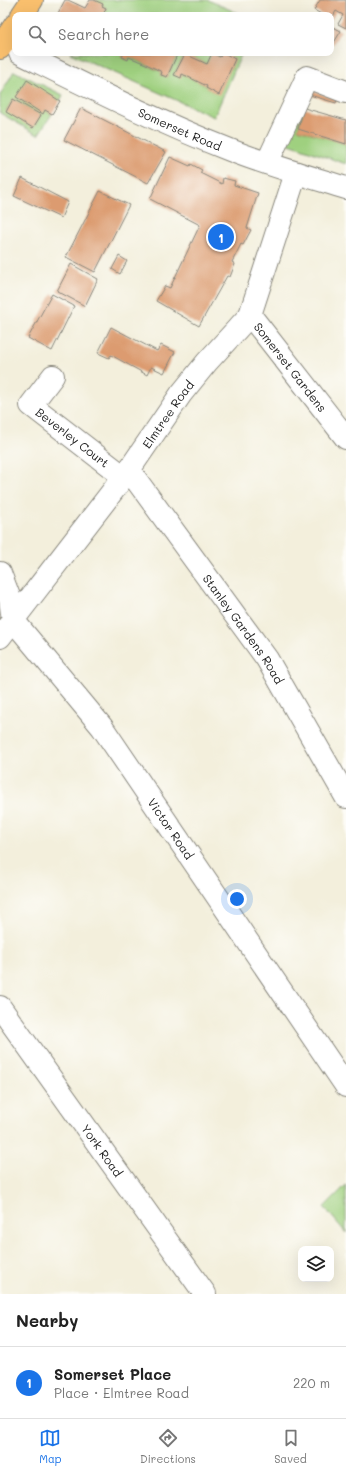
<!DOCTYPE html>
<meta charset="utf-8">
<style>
body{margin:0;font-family:Mali,sans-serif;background:#f6f6f6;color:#222}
.controls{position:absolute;right:12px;bottom:12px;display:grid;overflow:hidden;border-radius:8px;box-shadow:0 4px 16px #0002}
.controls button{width:36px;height:36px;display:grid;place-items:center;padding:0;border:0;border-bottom:1px solid #e0e0e0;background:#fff;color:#222;font:20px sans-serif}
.you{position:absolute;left:237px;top:899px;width:14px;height:14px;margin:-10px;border:3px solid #fff;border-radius:50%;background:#1a73e8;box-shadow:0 0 0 6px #1a73e833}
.badge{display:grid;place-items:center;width:26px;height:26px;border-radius:50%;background:#1a73e8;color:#fff;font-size:13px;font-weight:700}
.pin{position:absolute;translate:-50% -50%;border:2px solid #fff;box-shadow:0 1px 4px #0006}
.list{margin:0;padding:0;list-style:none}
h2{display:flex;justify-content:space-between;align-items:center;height:52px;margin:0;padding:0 16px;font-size:17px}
h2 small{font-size:13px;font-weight:400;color:#767676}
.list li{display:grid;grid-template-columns:26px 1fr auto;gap:12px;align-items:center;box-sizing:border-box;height:72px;padding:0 16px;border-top:1px solid #e0e0e0}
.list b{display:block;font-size:15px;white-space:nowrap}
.list p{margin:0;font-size:13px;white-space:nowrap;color:#767676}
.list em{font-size:13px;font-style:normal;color:#767676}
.icon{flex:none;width:22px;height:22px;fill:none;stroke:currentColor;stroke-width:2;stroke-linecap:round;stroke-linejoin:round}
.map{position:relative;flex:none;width:346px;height:1294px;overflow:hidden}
.search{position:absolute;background:#fff;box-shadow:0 4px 16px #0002;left:12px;right:12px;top:12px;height:44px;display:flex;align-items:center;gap:10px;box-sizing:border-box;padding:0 14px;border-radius:8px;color:#767676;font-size:15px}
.sheet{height:124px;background:#fff}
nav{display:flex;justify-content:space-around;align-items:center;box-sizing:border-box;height:56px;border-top:1px solid #e0e0e0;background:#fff;font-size:11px;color:#767676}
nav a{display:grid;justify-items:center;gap:2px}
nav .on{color:#1a73e8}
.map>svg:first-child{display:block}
</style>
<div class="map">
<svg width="346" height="1294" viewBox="0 0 346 1294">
<rect width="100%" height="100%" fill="#fdfcf7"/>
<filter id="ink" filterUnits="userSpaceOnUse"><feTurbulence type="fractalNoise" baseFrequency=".025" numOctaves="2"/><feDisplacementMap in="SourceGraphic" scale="8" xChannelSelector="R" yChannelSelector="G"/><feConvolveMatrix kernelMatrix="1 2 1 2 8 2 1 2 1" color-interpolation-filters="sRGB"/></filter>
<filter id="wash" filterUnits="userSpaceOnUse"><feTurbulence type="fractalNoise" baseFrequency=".012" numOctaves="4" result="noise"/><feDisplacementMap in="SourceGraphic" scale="16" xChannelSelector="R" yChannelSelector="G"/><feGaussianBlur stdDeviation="0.9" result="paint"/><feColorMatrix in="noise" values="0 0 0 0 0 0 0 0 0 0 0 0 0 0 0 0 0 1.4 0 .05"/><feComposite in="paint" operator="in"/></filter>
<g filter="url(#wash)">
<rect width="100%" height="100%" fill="#f3efdc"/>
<path fill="#9fd07f" stroke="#5e764e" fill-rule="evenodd" d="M94,0h114l34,15h-139l3,-7z
M70,53h54l-2,4 6,3 1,-3 33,15 -1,3 6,2 10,-22 -4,-2h49l-2,4 -8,-4 -5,11 -22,-10 -11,21 7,2 1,-3 25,12v2l12,6 16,-35 -11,-6h18l-28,64z
M14,71l49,24 -3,6 -34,-20 -9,17 26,15 2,-3 7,4 -14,21 -38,-22v-18zM13,99l28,16 -8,13 -27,-17z
M304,108l-6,21 48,15v20l-65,-23z
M346,1185v48l-22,-26z"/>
<g id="blocks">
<path fill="#dc9b6f" d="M65,0h3l17,8 5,-8h4l9,4 -1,2 4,2 -3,7h-46z
M320,0h26v28l-8,-4 5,-9 -7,-4 -5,9v-5h-8l-9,-5z
M331,26l10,5 -8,13 -2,-1z
M124,53h49l4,2 -10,22 -6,-2 1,-3 -16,-8 -17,-7 -1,3 -6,-3z
M212,53l8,4 2,-4h2l11,6 -16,36 -13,-7 1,-2 -25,-12 -1,4 -7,-3 11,-21 22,10z
M27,80l33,21 -8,13 -7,-4 -2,4 -27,-17z
M305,88l32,11 -1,4 -33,-10z
M13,99l28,16 -8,13 -27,-16z
M81,108l85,44 -18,31 -84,-43z
M304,108l42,12v24l-48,-15z
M170,157l20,9 1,-2 11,6 -2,3 22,11 1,-6 12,3 -1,4 24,8 -11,35 4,2 -8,15 -2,-1 -9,18 3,2 -5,13 -3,-1 -28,50 -43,-25 9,-15 5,2 30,-63 -50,-26z
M22,178l46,24 -7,16 -47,-22z
M100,191l29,14 -34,67 -29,-15z
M119,256l8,5 -7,13 -8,-5z
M71,264l27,15 -13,27 -28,-15z
M52,294l22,12 -22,45 -24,-13z
M111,327l46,24 4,-6 14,7 -11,21 -13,-6 -4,8 -36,-20 -2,3 -11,-5z"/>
</g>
</g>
<g filter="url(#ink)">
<use href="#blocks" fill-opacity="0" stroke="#88867c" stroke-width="1"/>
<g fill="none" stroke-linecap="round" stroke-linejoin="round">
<defs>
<g id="minor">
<path id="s1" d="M20,53c69,34 138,69 210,97 38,15 77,26 116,38"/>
<path d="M267,163l40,-86 39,15"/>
<path id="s2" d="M250,315l96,123"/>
<path id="s3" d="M53,376l-22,29 93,72"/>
<path id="s4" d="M129,470l138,189 79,138"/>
<path id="s5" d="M0,573l10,26 3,21 89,107 244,359"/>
<path id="s6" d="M0,637l129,-167 52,-76 26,-32 43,-47 46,-142"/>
<path id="s7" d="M0,1007l205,287"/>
</g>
<path id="major" d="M22,15l10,-15
M0,48l15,-23"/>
</defs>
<use href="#minor" stroke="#88867c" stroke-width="24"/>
<use href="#major" stroke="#88867c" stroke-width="24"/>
<use href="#minor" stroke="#fff" stroke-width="22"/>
<use href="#major" stroke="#f9bf6d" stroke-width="22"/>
</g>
</g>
<g text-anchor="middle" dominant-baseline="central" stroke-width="3" stroke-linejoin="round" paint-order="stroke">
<g font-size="12" fill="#1c1c1c" stroke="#fdfcf7">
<text stroke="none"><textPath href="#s1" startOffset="177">Somerset Road</textPath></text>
<text stroke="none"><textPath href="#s2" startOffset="66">Somerset Gardens</textPath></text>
<text stroke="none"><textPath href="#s6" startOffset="279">Elmtree Road</textPath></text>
<text stroke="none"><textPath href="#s3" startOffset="89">Beverley Court</textPath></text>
<text stroke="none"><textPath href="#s4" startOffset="196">Stanley Gardens Road</textPath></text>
<text stroke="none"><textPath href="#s5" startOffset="311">Victor Road</textPath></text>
<text stroke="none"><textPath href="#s7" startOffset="176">York Road</textPath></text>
</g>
</g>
</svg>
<div class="controls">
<button><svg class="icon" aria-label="layers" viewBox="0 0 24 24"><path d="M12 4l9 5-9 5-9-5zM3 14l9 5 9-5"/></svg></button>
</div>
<div class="you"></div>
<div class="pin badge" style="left:221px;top:237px">1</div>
<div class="search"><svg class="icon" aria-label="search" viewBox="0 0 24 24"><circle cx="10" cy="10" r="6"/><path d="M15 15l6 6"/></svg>Search here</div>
</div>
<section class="sheet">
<h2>Nearby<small></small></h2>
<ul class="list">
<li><span class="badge">1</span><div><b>Somerset Place</b><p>Place · Elmtree Road</p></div><em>220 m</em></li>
</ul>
</section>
<nav>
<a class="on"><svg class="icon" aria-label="map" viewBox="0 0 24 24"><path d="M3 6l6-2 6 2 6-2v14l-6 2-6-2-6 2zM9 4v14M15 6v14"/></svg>Map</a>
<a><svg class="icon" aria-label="directions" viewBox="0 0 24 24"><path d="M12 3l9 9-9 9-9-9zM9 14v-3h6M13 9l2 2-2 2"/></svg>Directions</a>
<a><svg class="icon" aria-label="saved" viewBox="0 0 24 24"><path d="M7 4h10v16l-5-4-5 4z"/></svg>Saved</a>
</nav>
